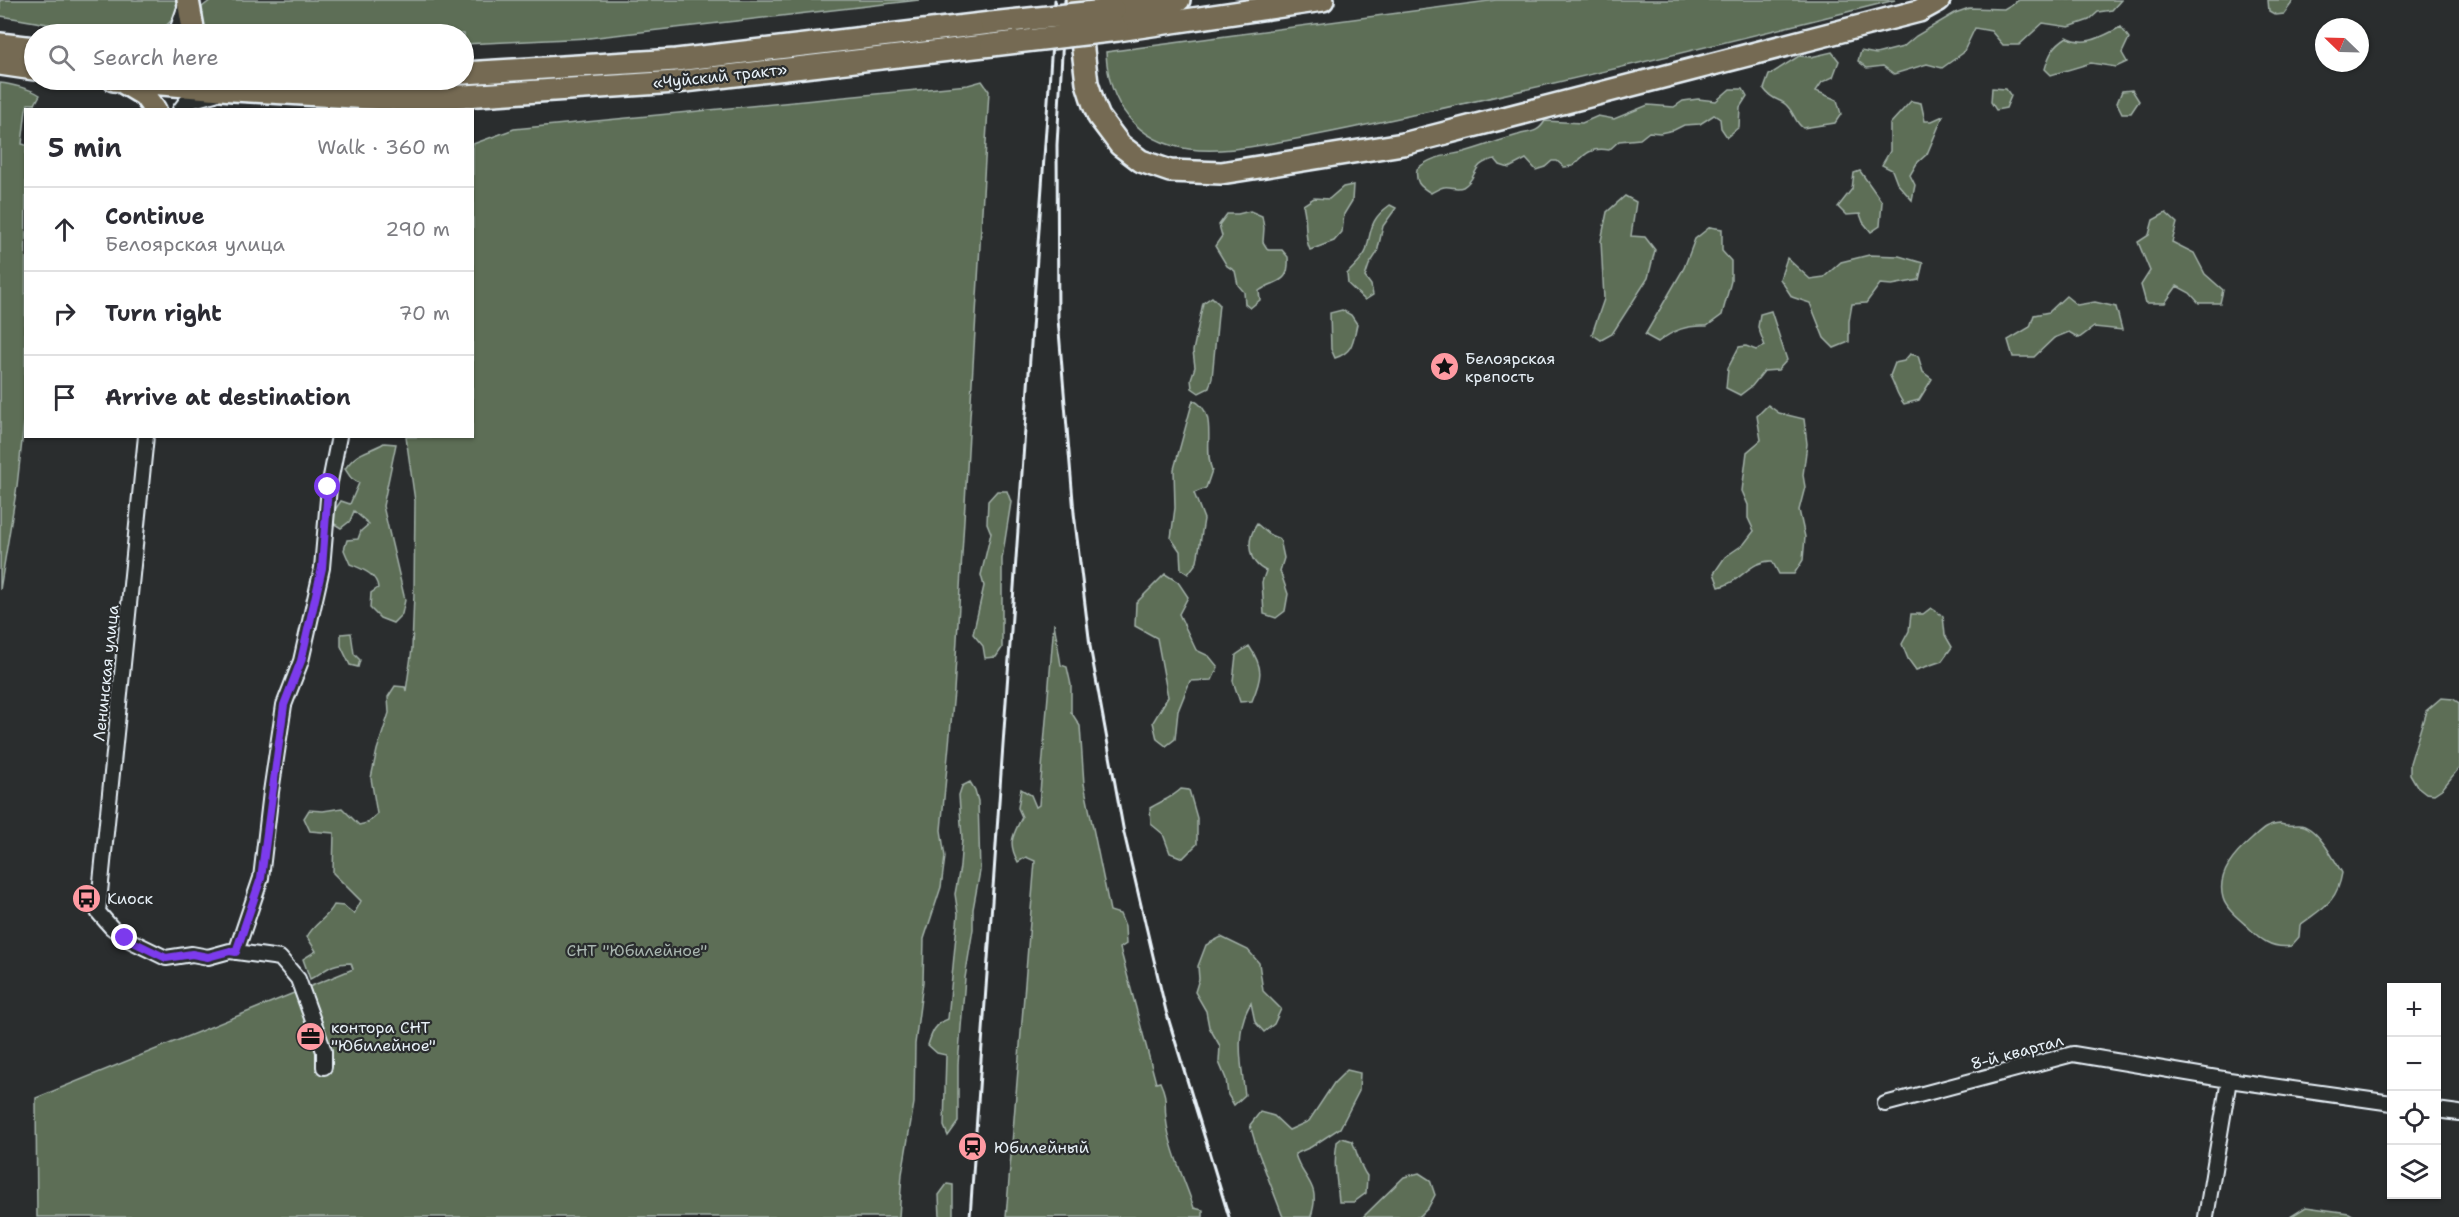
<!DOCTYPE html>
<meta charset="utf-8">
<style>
body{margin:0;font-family:"Shantell Sans",sans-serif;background:#f7f7f7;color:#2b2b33}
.controls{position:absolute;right:18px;bottom:18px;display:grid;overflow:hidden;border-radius:0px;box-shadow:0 2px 4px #0004}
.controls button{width:54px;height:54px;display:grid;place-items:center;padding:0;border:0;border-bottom:2px solid #e1e1e2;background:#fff;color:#2b2b33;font:30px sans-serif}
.compass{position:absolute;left:2315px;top:18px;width:54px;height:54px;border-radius:50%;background:#fff;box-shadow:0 2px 4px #0004;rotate:293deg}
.stop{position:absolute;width:18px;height:18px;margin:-14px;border:4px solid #7c3aed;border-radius:50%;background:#fff}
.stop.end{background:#7c3aed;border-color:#fff;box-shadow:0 2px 6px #0008}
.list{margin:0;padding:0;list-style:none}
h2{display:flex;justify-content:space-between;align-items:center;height:78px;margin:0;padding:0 24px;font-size:26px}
h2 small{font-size:20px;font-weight:400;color:#7c7c81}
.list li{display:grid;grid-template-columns:39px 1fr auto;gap:18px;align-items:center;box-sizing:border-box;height:84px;padding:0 24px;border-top:2px solid #e1e1e2}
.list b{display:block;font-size:22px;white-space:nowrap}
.list p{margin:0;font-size:20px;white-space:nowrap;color:#7c7c81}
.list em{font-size:20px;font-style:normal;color:#7c7c81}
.icon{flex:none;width:33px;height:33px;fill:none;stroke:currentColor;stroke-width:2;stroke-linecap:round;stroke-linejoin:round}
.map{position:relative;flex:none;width:2459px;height:1217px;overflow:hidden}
.search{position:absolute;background:#fff;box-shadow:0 2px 4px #0004;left:24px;top:24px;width:450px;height:66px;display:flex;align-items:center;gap:15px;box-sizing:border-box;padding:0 21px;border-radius:33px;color:#7c7c81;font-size:22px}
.panel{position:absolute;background:#fff;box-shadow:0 2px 4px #0004;left:24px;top:108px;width:450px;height:330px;border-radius:0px}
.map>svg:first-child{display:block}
</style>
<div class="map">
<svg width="2459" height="1217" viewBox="0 0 2459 1217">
<rect width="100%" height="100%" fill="#2a2d2e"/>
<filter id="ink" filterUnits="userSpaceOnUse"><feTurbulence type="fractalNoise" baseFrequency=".0167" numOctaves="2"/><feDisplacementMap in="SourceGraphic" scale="12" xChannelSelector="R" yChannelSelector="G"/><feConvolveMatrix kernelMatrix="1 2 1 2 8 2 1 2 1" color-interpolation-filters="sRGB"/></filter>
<g filter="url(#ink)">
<path fill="#5d6e57" stroke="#a2b0a8" stroke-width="1.5" d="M0,0h176l3,4c-2,12 -11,23 -23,27 -28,10 -123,-10 -156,-15z
M211,0h708l-330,38 -125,6v-10h-252l-8,-9 -2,-18z
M1496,0h399c-159,40 -318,79 -478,114 -46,10 -91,20 -138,28 -29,5 -60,11 -90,7 -53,-7 -81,-46 -83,-97z
M2019,0h102l-9,10 -14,2 -9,8 -20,7 -26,-4 -24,22h-16l-12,-14 -16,-3 -12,25 -21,15 -15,-4 -33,10 -11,-8 -16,2 -9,-7 3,-10 15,3 27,-7 13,-11 39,-23 14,-5 35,1z
M2268,0h26l-10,14 -8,1 -7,-4z
M2121,27l8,11 -7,15 5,9 -11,5 -25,-4 -40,12 -6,-6c4,-15 9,-24 22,-32 19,11 37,-2 54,-10z
M1832,52l7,9 -6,16 -11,5 -6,9 21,9 4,14 -6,9 -32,5c-9,-7 -8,-14 -15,-21 -7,-9 -15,-5 -24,-18l5,-14 30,-19 12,1z
M982,81l7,10 -35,600 -13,139 4,27 -4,30 -17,52 -1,43 -8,62 -1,59 -12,71 -3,43h-862l-1,-119 317,-129 -2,-6c-25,1 -21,6 -41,16l-7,-20 13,-8 -9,-14c7,-14 20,-18 27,-32l10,1 10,8 7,-13 -28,-28 1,-40 -24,-2 -6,-13 5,-8 14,1 19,-3 17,17 8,-2 10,-9 -6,-36 6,-28 12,-37 -1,-16 7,-11 10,1 1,4 6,-42 2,-56 1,-92 -9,-64 66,-1 1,-292 41,-15 454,-44z
M0,83c10,1 32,6 40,12l-5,9h-7l-2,6 -4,34 4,1 -1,269 -8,72 -17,104z
M1992,88l14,1 5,7 -5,12 -10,2 -5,-8z
M1730,89h13l4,7 -7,11 -1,20 -12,10 -6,-9 -1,-9 -6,-4 -14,9 -16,1 -10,5 -14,3 -11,-1 -9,7 -21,2 -10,9c-19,-3 -24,4 -36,16l-9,1 -7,-6h-5l-7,6 -9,3 -10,-11 -17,9 -9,-3 -5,-6c-26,5 -16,19 -32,28 -7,3 -11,-1 -19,0 -5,1 -9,4 -13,6 -12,-7 -16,-11 -14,-24 14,-13 29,-13 47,-17 18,-5 36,-12 54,-17 12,-4 19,-1 27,-14l37,2 16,-7 16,3 34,-14 26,2 9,-6 15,-2 18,2z
M2132,90l7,11 -8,12h-9l-5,-10 5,-12z
M1911,101l10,2 4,18h7l11,-5 -16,38 -10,9 -7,12 5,10 -3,15 -15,-17 -5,-13 -10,-5 8,-14v-27z
M1860,171l22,31 -2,24 -9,6 -8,-10 -3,-8 -14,1 -8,-8 14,-18 2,-16z
M1353,185l-1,16 -8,13 -2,18 -8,9 -24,9c-7,-15 -2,-29 -7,-45l11,-7 15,1 14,-12z
M1625,196l11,6 -5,34 14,1 10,13 -7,28 -36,56 -11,6 -9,-6 12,-35 -3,-58 6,-29z
M1390,205l6,3 -13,18 -6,27 -8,12 -4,12 6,8 2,10 -8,5 -17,-16 -1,-10c6,-7 16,-15 19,-23 6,-22 3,-31 24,-46z
M1250,211l12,5 2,12 -1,14 5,8h14l6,7c2,28 -12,22 -29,34l1,9 -10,8 -5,-4 -1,-12 -6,-7 -3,-14 -8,-5 -12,-20 7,-10 -3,-11 8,-11h11z
M2166,213l11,10 -5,19 22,11 11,21 18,16 -3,13h-21l-9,-10 -13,-7 -12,17h-19l-5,-18 9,-14 -12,-29 11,-7 4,-15z
M1710,227l12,2v22l9,10v20l-9,34 -15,11c-21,-1 -33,4 -49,16l-13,-7 39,-67 11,-29z
M1869,255l30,1 24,7 -4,17 -27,5 -12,-1 -14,19 -14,1 -3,17v21l-15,6 -10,-10 -14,-35 -18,-6 -12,-18 7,-21 23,21 14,-2 17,-15z
M2066,296l11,9 18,-3 21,5 6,23 -28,-3 -15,11 -10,-6 -15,6 -20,19h-21l-5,-17 22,-13 4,-12 15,-3z
M1212,297l7,7 -7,74 -3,10 -10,5 -7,-5 -1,-9 4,-12 -2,-16 10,-48z
M1342,310l9,5 6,9c-4,18 -4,28 -22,34l-4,-9 -1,-36z
M1771,311l16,49 -9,10 -14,1 -12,15 -12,9 -14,-7 2,-20 11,-21 7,-1 10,4 9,-4 -7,-19 2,-13z
M1910,354l8,2 5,16 9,7 -13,21 -15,4c-8,-10 -8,-17 -14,-28l5,-13 9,-2z
M1193,400c27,13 9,48 19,70l-6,18 -12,5 10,26 -7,43 -9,12 -7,-5 -1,-18 -9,-13 4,-30 -1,-39z
M1768,405l11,8 25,6 3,25 -4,31 2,12 -6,23 6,27 -2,23 -9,14h-15l-7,-13c-22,-1 -32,22 -53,26l-5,-14 11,-16 19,-13 10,-13 -6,-13v-13l-6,-14 5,-39 14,-12 -4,-24z
M384,443l12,1 -13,62 22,94 -3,14 -9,9 -13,-5 -10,-10 1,-15 7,-5c-1,-14 -16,-19 -28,-24l-6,-14 3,-10 11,-1 3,-8 8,-7 -15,-13 -4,10 -9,7 -8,-5 1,-12 7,-10 9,3 9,-21 -8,-5 -6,-9c12,-18 22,-16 39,-26z
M997,491h10l4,11 -9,57v89l-6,9 -11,1 -2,-12 -10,-12 11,-48 -3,-11 10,-42 -4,-10 1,-22z
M1257,524l13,11 10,4 4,19 -4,13 8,23 -3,17 -9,7 -12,-4 -2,-32 4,-11c-19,-9 -20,-31 -9,-47z
M1165,574l13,8 10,15 -9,17 17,36 13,6 9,11 -6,13 -22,1 -12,30 -3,28 -9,7 -9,-7 -4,-17 15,-25 -11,-59 -22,-12 1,-23z
M1931,608l12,8 2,19 7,12 -10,14 -26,9 -8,-11 -6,-15 7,-13 2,-17h12z
M1054,623l7,42 6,2 4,18v27l9,14 4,58 26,127 10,3 5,13 1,17 -6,4 36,135 4,-1c8,17 4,20 6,36 3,29 19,63 28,90l9,2v7h-197l29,-356 -9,-4 -8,5c-11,-20 -5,-26 4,-45l-4,-9 3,-19 10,6 5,12 3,-2z
M351,633l3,21 6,6 -2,7 -8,-2 -9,-19v-12z
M1249,646c15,22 13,31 3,55l-12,1 -7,-21 3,-26z
M2441,698l12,1 6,4v65l-16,20 -9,6 -8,-1 -9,-7 -7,-12v-11l16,-52z
M970,782l5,8 3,11 2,70 -7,38v20l-8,49 -7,86v58l-10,14 -4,-10 2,-71 -9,-2 -9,-8c4,-13 7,-21 20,-26l10,-105 -3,-20 5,-27 2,-29 -3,-43 3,-9z
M1181,789l8,1 8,28v26l-14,14 -13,-5 -7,-19 -12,-10 -1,-16c11,-7 22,-10 31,-19z
M2280,824c7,2 11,1 19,1 17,0 35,34 43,48 -5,30 -20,35 -42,52l-1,12 -8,9c-20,3 -31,-7 -44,-20 -8,-7 -21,-17 -24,-28 -7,-25 13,-45 29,-59 10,-9 14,-14 28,-15z
M1221,937l27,13 11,13 4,28 18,18 -7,15 -10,8 -9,-10 -4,-19c-17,26 -10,61 -6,92l-11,10 -6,-10 -2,-16 -7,-17 1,-16 -11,-19 -3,-16 -11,-19 4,-13 -1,-13 8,-21z
M1347,1070l13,3 -1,18 -19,37 -29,19 -16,7c7,26 27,29 16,62l1,1h-29l-26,-68 -7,-24 10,-13 14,4 15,14 20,-9 25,-38z
M1342,1138l10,3c6,13 7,24 15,35l-1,17 -12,9h-15c-2,-23 -6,-36 -2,-60z
M1419,1173l11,7 5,15 -7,13 -9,9h-56l41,-40z
M947,1184l6,1v32h-13l-1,-22z
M2306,1207l43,6 7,4h-66z"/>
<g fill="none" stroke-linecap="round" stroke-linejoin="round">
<defs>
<path id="minor" d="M173,34l5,-6 8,-23
M180,110l6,-8 29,-8
M146,436l-48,476 13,15 14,11 41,20 26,-4 16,3 22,-6 50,7 18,21 26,72v16
M236,952l25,-74 10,-86 13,-87 17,-44 21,-93 7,-81 10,-51
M1885,1104l188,-50 156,26
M2436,1110l23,3
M2206,1217l23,-137 163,23"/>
<path id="highway" d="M188,0l6,34
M1077,0l10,83 7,22 5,12 21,28 21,16 29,10 51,2 182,-29 516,-133 20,-11
M1114,10l65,-10
M1118,30l205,-30
M0,44l34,4
M0,64l34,5
M464,73l212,-13 315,-37
M114,80l119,10 171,10 272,-18 316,-37
M124,83l20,12 11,15"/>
</defs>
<use href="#minor" stroke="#e8f1f8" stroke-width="18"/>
<use href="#highway" stroke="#e8f1f8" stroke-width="26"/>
<use href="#minor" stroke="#2a2d2e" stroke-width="14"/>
<use href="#highway" stroke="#746b52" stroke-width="21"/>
<path stroke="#e8f1f8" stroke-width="3" d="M1065,0l-8,145 1,174 16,194 16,133 34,187 42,178 63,206
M970,1217l85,-1217"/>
<defs>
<path id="highway-bridge" d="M991,23l123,-13
M992,45l126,-15"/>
</defs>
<use href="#highway-bridge" stroke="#e8f1f8" stroke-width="26" stroke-linecap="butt"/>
<use href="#highway-bridge" stroke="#746b52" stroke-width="21"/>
</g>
</g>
<g fill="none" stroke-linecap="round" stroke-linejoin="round" filter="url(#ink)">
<path stroke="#7c3aed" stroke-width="8" d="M125,938l41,20 26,-4 16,3 22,-6 6,1 25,-74 23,-173 17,-44 21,-93 6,-81"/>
</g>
<defs>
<symbol id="sight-disc" viewBox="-11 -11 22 22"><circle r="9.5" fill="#ff9aa2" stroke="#2a2d2e"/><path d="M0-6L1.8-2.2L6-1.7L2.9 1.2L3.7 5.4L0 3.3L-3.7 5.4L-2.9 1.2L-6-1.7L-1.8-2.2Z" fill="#111"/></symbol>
<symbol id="bus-disc" viewBox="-11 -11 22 22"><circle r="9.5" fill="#ff9aa2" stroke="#2a2d2e"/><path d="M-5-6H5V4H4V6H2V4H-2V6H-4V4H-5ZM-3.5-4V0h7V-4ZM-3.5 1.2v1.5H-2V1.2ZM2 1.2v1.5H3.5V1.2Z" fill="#111"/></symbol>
<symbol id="office-disc" viewBox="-11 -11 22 22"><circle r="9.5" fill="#ff9aa2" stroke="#2a2d2e"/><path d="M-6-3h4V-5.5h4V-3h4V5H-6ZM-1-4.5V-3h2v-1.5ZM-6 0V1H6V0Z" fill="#111"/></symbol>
<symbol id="station-disc" viewBox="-11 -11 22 22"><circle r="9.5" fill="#ff9aa2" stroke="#2a2d2e"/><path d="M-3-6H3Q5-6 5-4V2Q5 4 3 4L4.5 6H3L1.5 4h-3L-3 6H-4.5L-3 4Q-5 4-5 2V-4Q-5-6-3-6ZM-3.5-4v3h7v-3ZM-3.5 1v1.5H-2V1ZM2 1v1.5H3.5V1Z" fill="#111"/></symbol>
</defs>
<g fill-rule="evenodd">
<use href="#sight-disc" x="1428" y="350" width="33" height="33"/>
<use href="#bus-disc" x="70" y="882" width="33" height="33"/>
<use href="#office-disc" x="294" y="1020" width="33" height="33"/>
<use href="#station-disc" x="956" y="1130" width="33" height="33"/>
</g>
<g text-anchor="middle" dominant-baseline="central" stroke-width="4.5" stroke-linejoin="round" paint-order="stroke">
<g font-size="16" fill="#e8f1f8" stroke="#2a2d2e">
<text transform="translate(720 76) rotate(-6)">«Чуйский тракт»</text>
<text transform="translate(106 673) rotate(-84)">Ленинская улица</text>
<text transform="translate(2017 1052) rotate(-15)">8-й квартал</text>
</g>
<g font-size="16" fill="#e8f1f8" stroke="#2a2d2e" text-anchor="start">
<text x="1465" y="358">Белоярская<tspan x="1465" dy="18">крепость</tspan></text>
<text x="107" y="898">Киоск</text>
<text x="331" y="1027">контора СНТ<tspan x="331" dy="18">"Юбилейное"</tspan></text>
<text x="994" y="1147">Юбилейный</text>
</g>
<g font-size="16" fill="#a9b6b0" stroke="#2a2d2e">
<text x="637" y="950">СНТ "Юбилейное"</text>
</g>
</g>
</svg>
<div class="controls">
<button>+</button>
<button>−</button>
<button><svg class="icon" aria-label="locate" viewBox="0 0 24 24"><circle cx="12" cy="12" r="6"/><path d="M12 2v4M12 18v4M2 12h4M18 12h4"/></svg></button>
<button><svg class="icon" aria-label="layers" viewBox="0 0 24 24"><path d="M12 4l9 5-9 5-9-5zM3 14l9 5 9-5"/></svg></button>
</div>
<svg class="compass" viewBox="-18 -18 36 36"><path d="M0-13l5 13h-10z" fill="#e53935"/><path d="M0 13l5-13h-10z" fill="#7c7c81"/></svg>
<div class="stop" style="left:328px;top:487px"></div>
<div class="stop end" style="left:125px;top:938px"></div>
<div class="search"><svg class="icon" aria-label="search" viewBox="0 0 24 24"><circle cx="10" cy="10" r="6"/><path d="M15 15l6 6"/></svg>Search here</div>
<section class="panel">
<h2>5 min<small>Walk · 360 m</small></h2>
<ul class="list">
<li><svg class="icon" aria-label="ahead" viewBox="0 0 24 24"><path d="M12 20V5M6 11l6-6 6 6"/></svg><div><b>Continue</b><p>Белоярская улица</p></div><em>290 m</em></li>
<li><svg class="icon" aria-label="right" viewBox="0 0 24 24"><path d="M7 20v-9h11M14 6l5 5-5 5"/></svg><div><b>Turn right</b></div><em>70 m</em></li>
<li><svg class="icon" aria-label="arrive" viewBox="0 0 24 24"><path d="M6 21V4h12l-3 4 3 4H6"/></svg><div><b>Arrive at destination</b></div></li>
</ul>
</section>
</div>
